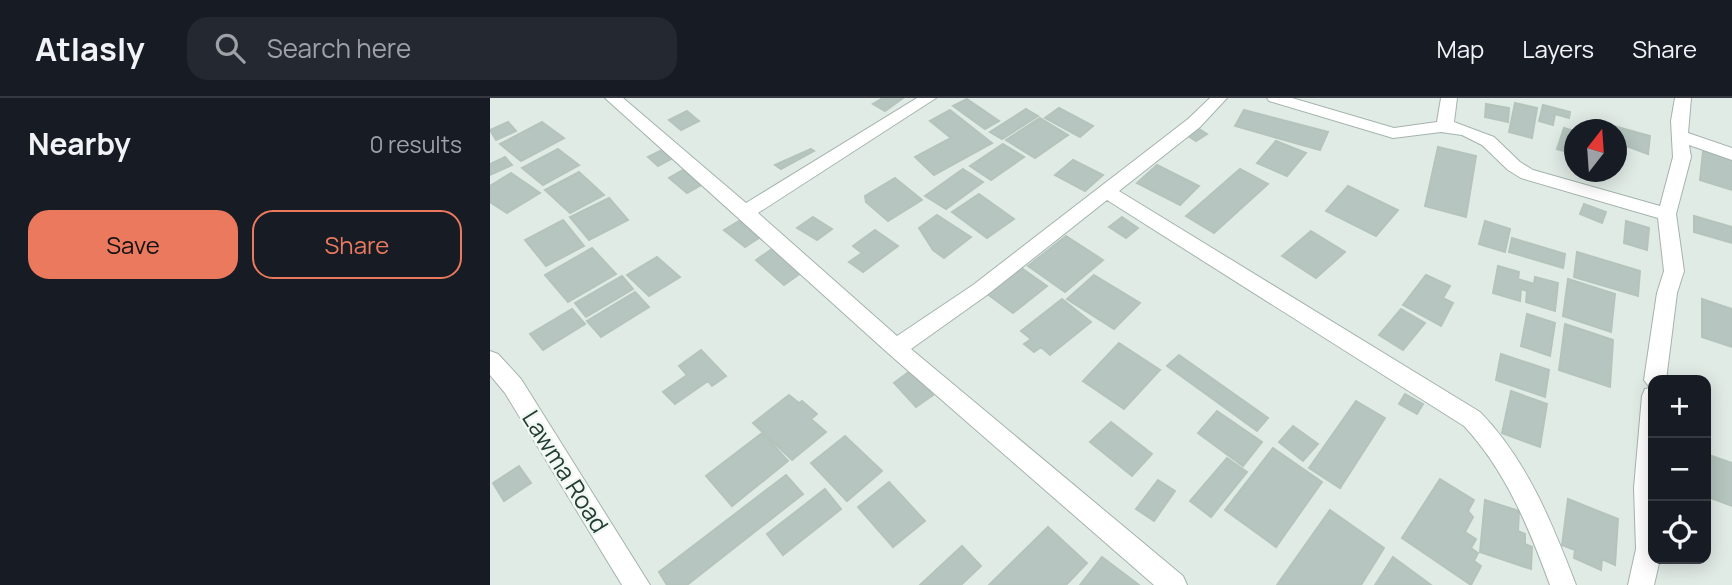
<!DOCTYPE html>
<meta charset="utf-8">
<style>
body{margin:0;font-family:Manrope,sans-serif;background:#242831;color:#f1f3f6}
.controls{position:absolute;right:21px;bottom:21px;display:grid;overflow:hidden;border-radius:14px;box-shadow:0 4px 18px #0003}
.controls button{width:63px;height:63px;display:grid;place-items:center;padding:0;border:0;border-bottom:2px solid #363941;background:#171b24;color:#f1f3f6;font:35px sans-serif}
.compass{position:absolute;left:1074px;top:21px;width:63px;height:63px;border-radius:50%;background:#171b24;box-shadow:0 4px 18px #0003;rotate:17deg}
.list{margin:0;padding:0;list-style:none}
h2{display:flex;justify-content:space-between;align-items:center;height:91px;margin:0;padding:0 28px;font-size:30px}
h2 small{font-size:23px;font-weight:400;color:#9ea1a6}
.actions{display:flex;gap:14px;padding:21px 28px}
.actions a{flex:1;padding:16px 0;border:2px solid #eb795e;border-radius:21px;text-align:center;font-size:24px;color:#eb795e}
.actions .main{background:#eb795e;color:#111}
.icon{flex:none;width:38px;height:38px;fill:none;stroke:currentColor;stroke-width:2;stroke-linecap:round;stroke-linejoin:round}
.map{position:relative;flex:none;width:1242px;height:487px;overflow:hidden}
header{display:flex;align-items:center;gap:42px;box-sizing:border-box;height:98px;padding:0 35px;background:#171b24;border-bottom:2px solid #363941}
header strong{font-size:33px}
nav{display:flex;gap:38px;margin-inline-start:auto;font-size:24px}
.search{width:490px;height:63px;background:#242831;display:flex;align-items:center;gap:18px;box-sizing:border-box;padding:0 24px;border-radius:21px;color:#9ea1a6;font-size:26px}
main{display:flex}
aside{flex:1;background:#171b24}
.map>svg:first-child{display:block}
</style>
<header>
<strong>Atlasly</strong>
<div class="search"><svg class="icon" aria-label="search" viewBox="0 0 24 24"><circle cx="10" cy="10" r="6"/><path d="M15 15l6 6"/></svg>Search here</div>
<nav><a>Map</a><a>Layers</a><a>Share</a></nav>
</header>
<main>
<aside>
<h2>Nearby<small>0 results</small></h2>
<ul class="list">
</ul>
<div class="actions"><a class="main">Save</a><a>Share</a></div>
</aside>
<div class="map">
<svg width="1242" height="487" viewBox="0 0 1242 487">
<rect width="100%" height="100%" fill="#e1ebe6"/>
<path fill="#b6c5bf" stroke="#b4c4bc" stroke-width="2" d="M393,0h20l-18,13 -12,-7z
M477,1l32,22 -14,8 -32,-23z
M1025,5l22,5 -5,30 -23,-6z
M996,6l23,4 -1,14 -23,-5z
M1053,7l27,7 -1,6 -14,-4 -2,11 -14,-4z
M569,10l34,18 -13,11 -35,-19z
M536,11l12,7 -36,23 -12,-7z
M460,12l42,33 -58,32 -19,-18 36,-19 -21,-17z
M754,12l84,22 -8,18 -85,-24z
M197,13l12,10 -18,9 -12,-10z
M550,20l28,17 -33,23 -29,-18z
M18,24l8,9 -20,9 -6,-10z
M52,24l22,16 -43,23 -21,-17z
M1109,24l51,14 -2,18 -32,-12v-12h-18z
M706,29l11,7 -11,7 -11,-7z
M1074,30l10,3v23l-17,-5z
M786,43l30,12 -19,23 -30,-13z
M513,46l21,13 -33,23 -21,-14z
M948,49l38,9 -10,61 -41,-11z
M68,51l21,16 -36,20 -21,-17z
M321,51l3,2 -33,18 -6,-4z
M172,52l9,9 -13,7 -10,-9z
M1213,53l29,9v30l-32,-10z
M15,59l7,8 -22,10v-11z
M583,62l30,15 -18,16 -30,-16z
M667,67l42,21 -19,19 -43,-22z
M473,71l20,13 -37,27 -21,-13z
M750,71l28,15 -54,49 -28,-17z
M193,72l18,15 -14,8 -18,-15z
M89,74l25,23 -34,18 -25,-23z
M21,75l29,20 -33,20 -17,-11v-16z
M405,80l27,22 -34,21 -22,-19 -1,-6z
M858,88l50,24 -22,26 -50,-25z
M489,96l35,25 -27,19 -35,-26z
M119,100l19,22 -39,20 -19,-23z
M1094,106l22,8 -4,11 -22,-9z
M447,117l34,22 -27,21 -11,-8 -14,-22z
M1204,118l38,11v16l-38,-11z
M323,119l19,12 -15,11 -20,-12z
M632,119l16,11 -12,10 -17,-11z
M73,122l21,26 -38,20 -21,-26z
M249,123l20,17 -14,9 -21,-17z
M995,123l25,8 -5,23 -26,-8z
M1136,123l23,7 -2,22 -23,-7z
M385,132l23,16 -35,26 -14,-10 13,-9 -9,-7z
M821,133l34,21 -29,26 -34,-22z
M576,138l37,24 -38,32 -37,-26z
M1022,140l53,16 -2,14 -54,-16z
M102,150l24,26 -48,28 -23,-27z
M282,151l29,24 -17,12 -28,-25z
M1087,154l63,19 -2,25 -64,-19z
M167,159l23,20 -31,19 -22,-21z
M1008,168l21,6 -1,7 16,5 1,-7 23,6 -3,28 -29,-9 1,-11 -6,-2 -1,12 -27,-8z
M530,169l27,19 -34,27 -27,-20z
M604,177l46,28 -26,26 -47,-30z
M936,177l24,11 -7,12 10,5 -12,23 -38,-21z
M132,178l11,13 -47,28 -11,-14z
M1078,181l47,15 -4,38 -48,-16z
M145,194l14,15 -48,30 -14,-16z
M572,201l29,23 -41,33 -9,-8 -7,5 -10,-8 7,-5 -10,-8z
M1212,201l30,10v38l-30,-10z
M82,211l13,15 -42,26 -13,-16z
M911,211l24,14 -22,27 -24,-15z
M1037,216l28,9 -5,33 -29,-10z
M1075,226l48,16 -3,47 -51,-17z
M629,245l41,27 -36,39 -41,-28z
M211,252l25,26 -14,10 -4,-5 -33,23 -12,-12 24,-17 -8,-9z
M1011,256l48,16 -4,27 -49,-17z
M689,257l89,63 -11,13 -90,-65z
M420,273l23,24 -17,12 -22,-24z
M1021,293l36,13 -7,43 -38,-14z
M915,296l18,10 -6,10 -18,-10z
M299,297l10,8 3,-2 15,13 -6,5 15,13 -34,28 -39,-37z
M866,303l29,17 -45,70 -31,-20z
M727,313l45,31 -19,24 -45,-33z
M621,324l41,32 -20,22 -42,-34z
M803,328l25,18 -15,17 -24,-19z
M272,335l26,28 -56,45 -26,-30z
M355,338l37,35 -35,30 -36,-38z
M783,350l49,34 -46,65 -51,-37z
M1216,356l26,9v43l-26,-10z
M737,360l20,14 -36,45 -21,-16z
M29,368l12,17 -27,18 -11,-18z
M296,377l17,19 -116,91h-20l-8,-13z
M950,381l34,21 -6,11 5,6 -8,15 11,7 -5,9 7,5 -4,8 7,5 -10,19 -69,-47z
M668,382l17,11 -21,30 -18,-12z
M399,384l36,39 -32,26 -35,-40z
M335,391l16,20 -58,46 -16,-21z
M1078,401l50,20 -3,46 -13,-6 -1,11 -27,-12 1,-8 -13,-5z
M995,402l34,11 -1,20 7,3v10l7,3 -1,22 -51,-17z
M840,412l54,38 -23,37h-84z
M558,429l39,36 -21,22h-77z
M472,448l19,20 -20,19h-41z
M612,459l37,28h-59z
M903,459l38,28h-56z"/>
<g fill="none" stroke-linecap="round" stroke-linejoin="round">
<defs>
<path id="street" d="M115,0h18l123,105 171,-105h19l-178,115 139,123 76,-51 215,-166 22,-21h17l-27,29 -81,64 361,221c47,48 72,111 96,173h-26c-21,-57 -44,-114 -86,-159l-357,-226 -120,95 -76,54 272,227 4,9h-33l-265,-231z
M777,0h25l102,30 43,-6 4,-24h16l-3,24 40,15 26,25 13,8 127,36 13,-49 -2,-36 4,-23h16l-3,35 44,15v12l-43,-15 2,12 -15,57 8,57 -7,22 -11,87h-13v179h7l-6,26h-26l8,-36 -2,-61 8,-92 3,-7 5,-1 -6,-8 13,-87 7,-22 -6,-53 -137,-40 -13,-8 -26,-25 -20,-10 -21,-3 -48,6 -124,-37z
M0,253l8,3 23,25 129,206h-28l-117,-192 -15,-18z"/>
</defs>
<use href="#street" stroke="#a4b3ad" stroke-width="2"/>
<use href="#street" fill="#fff" fill-rule="evenodd"/>
</g>
<g text-anchor="middle" dominant-baseline="central" stroke-width="5" stroke-linejoin="round" paint-order="stroke">
<g font-size="24" fill="#223b33" stroke="#f1f8f4">
<text transform="translate(76 373) rotate(58)">Lawma Road</text>
</g>
</g>
</svg>
<div class="controls">
<button>+</button>
<button>−</button>
<button><svg class="icon" aria-label="locate" viewBox="0 0 24 24"><circle cx="12" cy="12" r="6"/><path d="M12 2v4M12 18v4M2 12h4M18 12h4"/></svg></button>
</div>
<svg class="compass" viewBox="-18 -18 36 36"><path d="M0-13l5 13h-10z" fill="#e53935"/><path d="M0 13l5-13h-10z" fill="#9ea1a6"/></svg>
</div>
</main>
